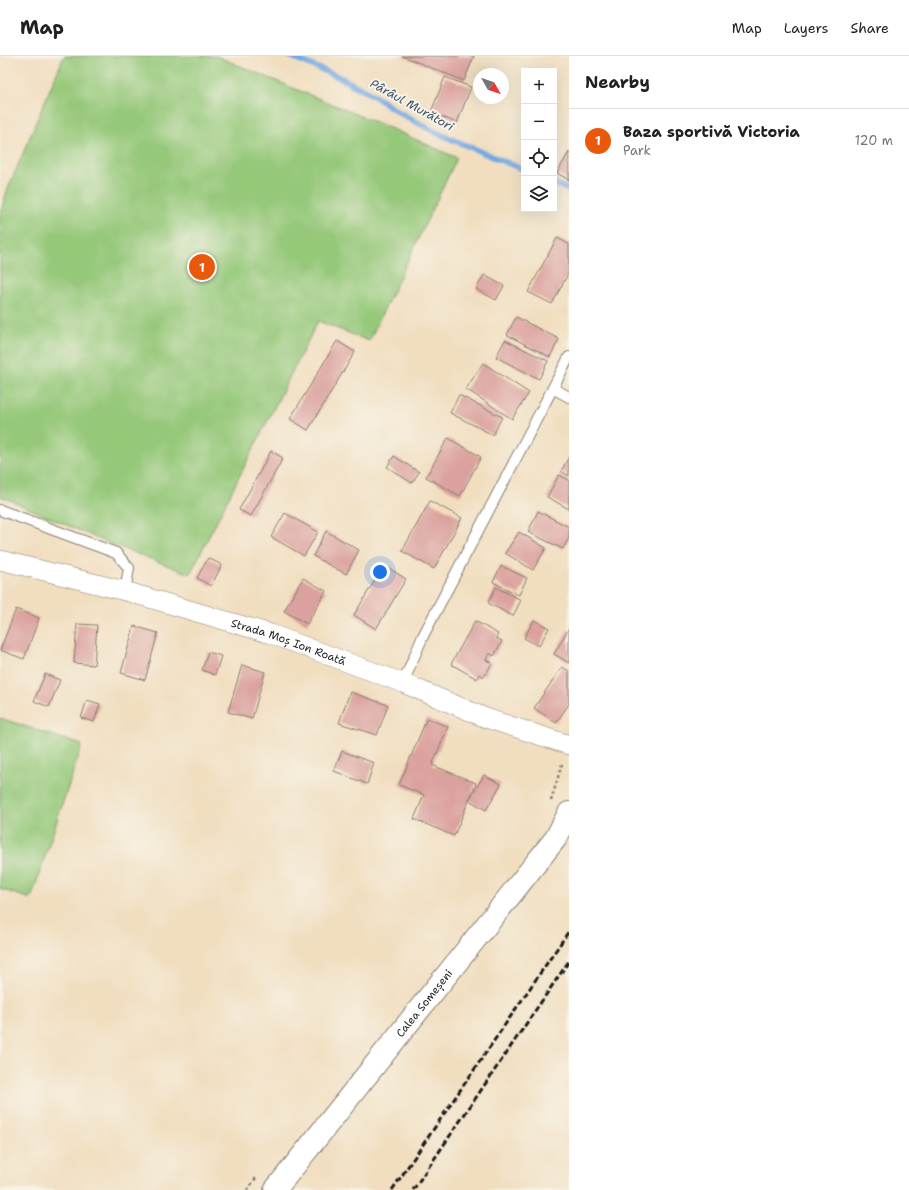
<!DOCTYPE html>
<meta charset="utf-8">
<style>
body{margin:0;font-family:"Shantell Sans",sans-serif;background:#f6f6f6;color:#202124}
.controls{position:absolute;right:12px;top:12px;display:grid;overflow:hidden;border-radius:0px;box-shadow:0 4px 16px #0002}
.controls button{width:36px;height:36px;display:grid;place-items:center;padding:0;border:0;border-bottom:1px solid #e0e0e0;background:#fff;color:#202124;font:20px sans-serif}
.compass{position:absolute;left:473px;top:12px;width:36px;height:36px;border-radius:50%;background:#fff;box-shadow:0 4px 16px #0002;rotate:130deg}
.you{position:absolute;left:380px;top:516px;width:14px;height:14px;margin:-10px;border:3px solid #fff;border-radius:50%;background:#1a73e8;box-shadow:0 0 0 6px #1a73e833}
.badge{display:grid;place-items:center;width:26px;height:26px;border-radius:50%;background:#ea580c;color:#fff;font-size:13px;font-weight:700}
.pin{position:absolute;translate:-50% -50%;border:2px solid #fff;box-shadow:0 1px 4px #0006}
.list{margin:0;padding:0;list-style:none}
h2{display:flex;justify-content:space-between;align-items:center;height:52px;margin:0;padding:0 16px;font-size:17px}
h2 small{font-size:13px;font-weight:400;color:#757577}
.list li{display:grid;grid-template-columns:26px 1fr auto;gap:12px;align-items:center;box-sizing:border-box;height:64px;padding:0 16px;border-top:1px solid #e0e0e0}
.list b{display:block;font-size:15px;white-space:nowrap}
.list p{margin:0;font-size:13px;white-space:nowrap;color:#757577}
.list em{font-size:13px;font-style:normal;color:#757577}
.icon{flex:none;width:22px;height:22px;fill:none;stroke:currentColor;stroke-width:2;stroke-linecap:round;stroke-linejoin:round}
.map{position:relative;flex:none;width:569px;height:1134px;overflow:hidden}
header{display:flex;align-items:center;gap:24px;box-sizing:border-box;height:56px;padding:0 20px;background:#fff;border-bottom:1px solid #e0e0e0}
header strong{font-size:19px}
nav{display:flex;gap:22px;margin-inline-start:auto;font-size:14px}
main{display:flex}
aside{flex:1;background:#fff}
.map>svg:first-child{display:block}
</style>
<header>
<strong>Map</strong>
<nav><a>Map</a><a>Layers</a><a>Share</a></nav>
</header>
<main>
<div class="map">
<svg width="569" height="1134" viewBox="0 0 569 1134">
<rect width="100%" height="100%" fill="#f7f3e8"/>
<filter id="ink" filterUnits="userSpaceOnUse"><feTurbulence type="fractalNoise" baseFrequency=".025" numOctaves="2"/><feDisplacementMap in="SourceGraphic" scale="8" xChannelSelector="R" yChannelSelector="G"/><feConvolveMatrix kernelMatrix="1 2 1 2 8 2 1 2 1" color-interpolation-filters="sRGB"/></filter>
<filter id="wash" filterUnits="userSpaceOnUse"><feTurbulence type="fractalNoise" baseFrequency=".012" numOctaves="4" result="noise"/><feDisplacementMap in="SourceGraphic" scale="16" xChannelSelector="R" yChannelSelector="G"/><feGaussianBlur stdDeviation="0.9" result="paint"/><feColorMatrix in="noise" values="0 0 0 0 0 0 0 0 0 0 0 0 0 0 0 0 0 1.4 0 .05"/><feComposite in="paint" operator="in"/></filter>
<g filter="url(#wash)">
<rect width="100%" height="100%" fill="#f1debf"/>
<path fill="#95c879" stroke="#58724a" d="M64,0h152l181,75 60,27 -88,183 -51,-20 -128,253 -84,-32 -106,-46v-282l7,-23z
M0,662l82,27 -51,154 -31,-10z"/>
<g fill="none" stroke-linecap="round" stroke-linejoin="round">
<path stroke="#74a8e1" stroke-width="6" d="M290,0l49,21 32,17 29,19 35,19 89,38
M554,127l15,7"/>
</g>
<g id="blocks">
<path fill="#dba19e" d="M402,0h72l-10,25z
M445,21l26,10 -14,36 -26,-11z
M569,96v28l-12,-7z
M557,182l12,6v28l-17,32 -24,-12z
M484,219l20,11 -8,14 -20,-11z
M516,261l43,22 -9,18 -43,-22z
M505,284l43,21 -9,18 -43,-22z
M337,285l18,11 -47,78 -18,-11z
M483,307l46,30 -17,26 -46,-30z
M459,339l43,22 -9,18 -43,-22z
M448,382l33,19 -21,39 -34,-19z
M271,395l12,7 -32,58 -12,-6z
M394,400l25,16 -7,11 -25,-16z
M569,401v19l-8,-5z
M559,419l10,5v29l-22,-12z
M430,445l32,17 -28,51 -32,-18z
M538,455l31,16v11l-6,11 -35,-17z
M285,457l33,19 -14,24 -33,-19z
M326,475l33,19 -13,24 -33,-18z
M519,476l27,16 -13,22 -28,-17z
M208,502l14,7 -11,21 -14,-8z
M384,509l22,14 -30,50 -22,-14z
M501,510l26,12 -8,17 -26,-13z
M303,522l23,13 -19,33 -23,-13z
M496,531l25,13 -8,16 -25,-13z
M16,553l23,9 -15,41 -24,-9z
M534,564l15,8 -10,18 -15,-8z
M475,565l23,13 -2,4 6,3 -8,15 -5,-3 -3,7 6,3 -8,14 -4,-3 -3,5 -26,-15z
M77,568l20,1 -3,40 -20,-2z
M134,570l24,7 -13,47 -24,-7z
M569,572v35l-15,-9z
M208,596l13,4 -6,19 -13,-5z
M242,609l23,7 -13,47 -24,-7z
M562,611l7,4v33l-13,19 -22,-15z
M45,618l15,6 -11,27 -15,-6z
M350,636l38,13 -11,30 -38,-12z
M87,644l13,4 -6,18 -13,-4z
M427,662l21,9 -16,38 44,18 -22,53 -40,-17 10,-24 -25,-10z
M342,695l32,12 -7,21 -33,-13z
M484,719l17,9 -15,26 -17,-10z"/>
</g>
</g>
<g filter="url(#ink)">
<use href="#blocks" fill-opacity="0" stroke="#867d6e" stroke-width="1"/>
<g fill="none" stroke-linecap="round" stroke-linejoin="round">
<defs>
<path id="lane" d="M554,333l15,8
M0,454l116,43 13,15 -4,23
M403,627l20,-47 146,-279"/>
<g id="street">
<path id="s1" d="M0,504l125,31 146,43 132,49 83,35 83,27"/>
</g>
<g id="secondary">
<path id="s2" d="M275,1134l281,-352 13,-25"/>
</g>
</defs>
<use href="#lane" stroke="#867d6e" stroke-width="12"/>
<use href="#street" stroke="#867d6e" stroke-width="20"/>
<use href="#secondary" stroke="#867d6e" stroke-width="24"/>
<path stroke="#867d6e" stroke-width="2.5" stroke-dasharray="3 3" stroke-linecap="butt" d="M551,745l11,-37
M247,1134l9,-12"/>
<use href="#lane" stroke="#fff" stroke-width="10"/>
<use href="#street" stroke="#fff" stroke-width="19"/>
<use href="#secondary" stroke="#fff" stroke-width="22"/>
<path stroke="#1c1c1c" stroke-width="3" stroke-dasharray="6 3" stroke-linecap="butt" d="M392,1134l177,-259
M413,1134l156,-229"/>
</g>
</g>
<g text-anchor="middle" dominant-baseline="central" stroke-width="4" stroke-linejoin="round" paint-order="stroke">
<g font-size="11" fill="#1c1c1c" stroke="#f7f3e8">
<text stroke="none"><textPath href="#s1" startOffset="300">Strada Moș Ion Roată</textPath></text>
<text stroke="none"><textPath href="#s2" startOffset="239">Calea Someșeni</textPath></text>
</g>
<g font-size="12" font-style="italic" fill="#3f546b" stroke="#f7f3e8">
<text transform="translate(412 49) rotate(29)">Pârâul Murători</text>
</g>
</g>
</svg>
<div class="controls">
<button>+</button>
<button>−</button>
<button><svg class="icon" aria-label="locate" viewBox="0 0 24 24"><circle cx="12" cy="12" r="6"/><path d="M12 2v4M12 18v4M2 12h4M18 12h4"/></svg></button>
<button><svg class="icon" aria-label="layers" viewBox="0 0 24 24"><path d="M12 4l9 5-9 5-9-5zM3 14l9 5 9-5"/></svg></button>
</div>
<svg class="compass" viewBox="-18 -18 36 36"><path d="M0-13l5 13h-10z" fill="#e53935"/><path d="M0 13l5-13h-10z" fill="#757577"/></svg>
<div class="you"></div>
<div class="pin badge" style="left:202px;top:211px">1</div>
</div>
<aside>
<h2>Nearby<small></small></h2>
<ul class="list">
<li><span class="badge">1</span><div><b>Baza sportivă Victoria</b><p>Park</p></div><em>120 m</em></li>
</ul>
</aside>
</main>
